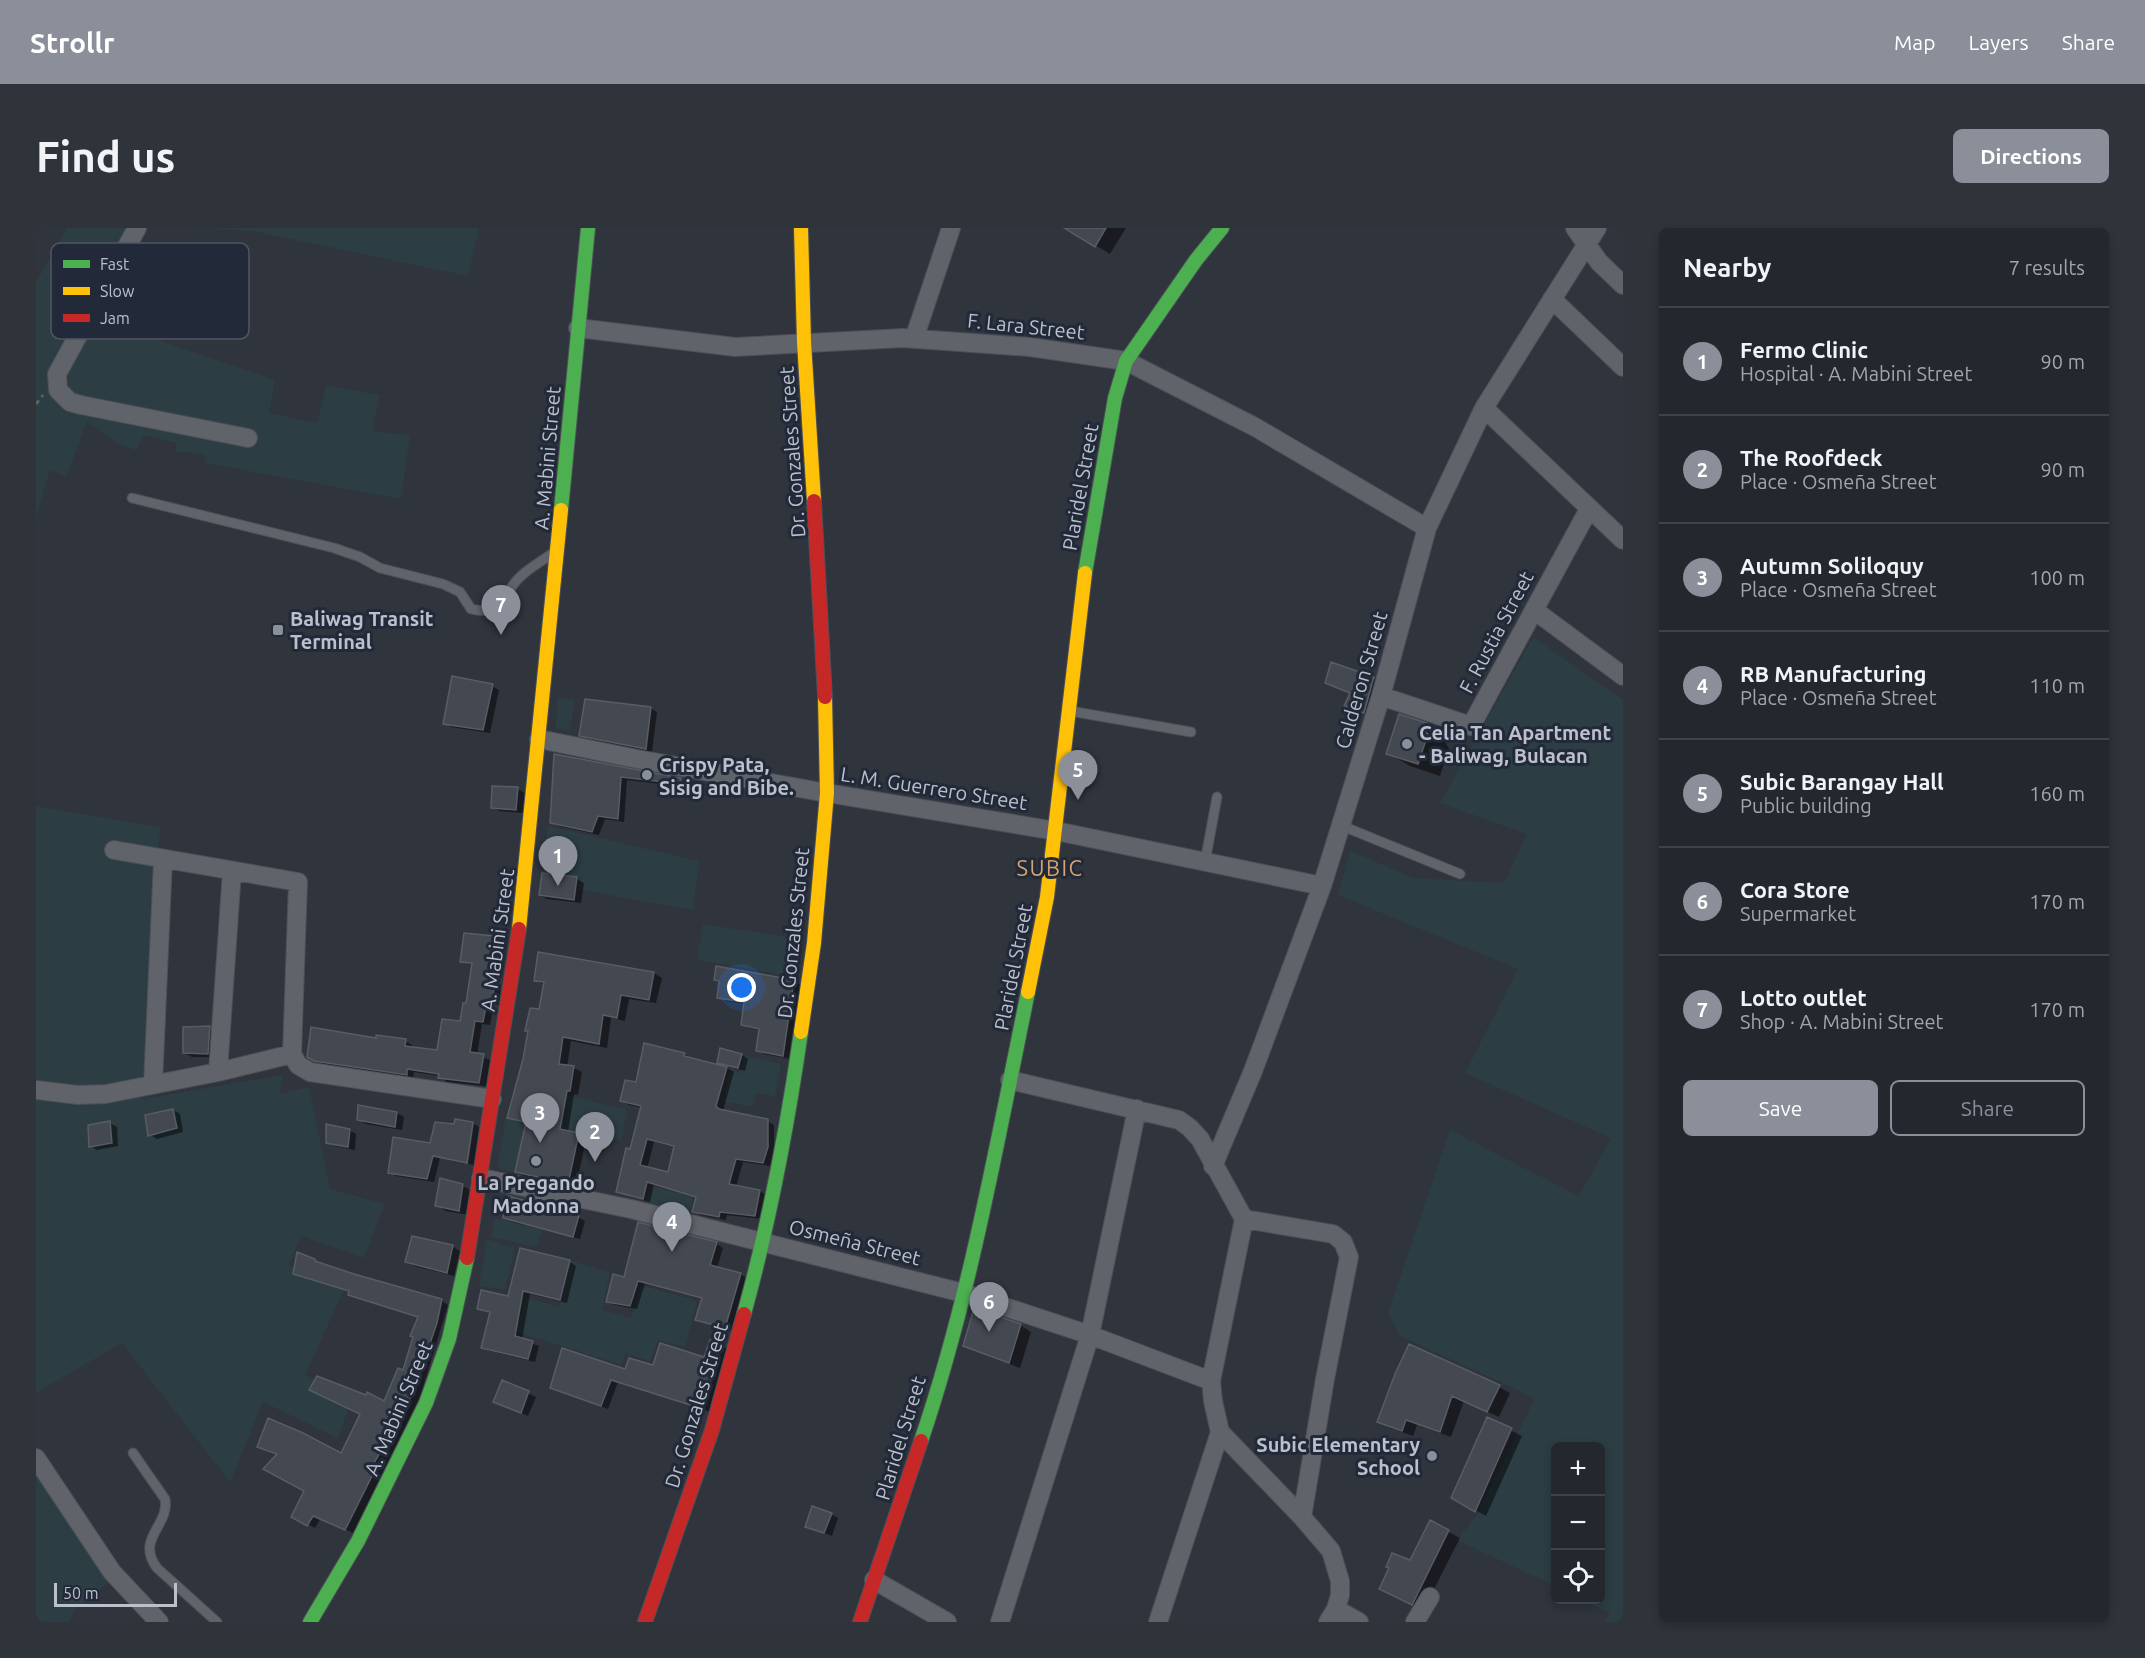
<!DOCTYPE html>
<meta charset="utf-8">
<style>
body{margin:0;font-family:Ubuntu,sans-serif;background:#2f333a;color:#f1f3f6}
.controls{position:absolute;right:18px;bottom:18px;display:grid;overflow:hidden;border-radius:9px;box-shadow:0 3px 9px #0003}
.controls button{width:54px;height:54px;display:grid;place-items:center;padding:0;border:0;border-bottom:2px solid #40444a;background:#23272e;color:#f1f3f6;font:30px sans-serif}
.scale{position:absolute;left:18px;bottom:15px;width:123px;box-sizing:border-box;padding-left:6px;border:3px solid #bbc0cc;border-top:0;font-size:16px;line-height:21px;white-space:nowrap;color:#bbc0cc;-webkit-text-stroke:4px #222938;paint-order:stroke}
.you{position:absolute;left:706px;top:760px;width:21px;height:21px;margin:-15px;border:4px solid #fff;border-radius:50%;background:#1a73e8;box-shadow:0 0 0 9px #1a73e833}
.badge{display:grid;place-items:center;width:39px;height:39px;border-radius:50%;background:#8a8f9a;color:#fff;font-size:20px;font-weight:700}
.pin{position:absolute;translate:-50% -50px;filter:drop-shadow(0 2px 3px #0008)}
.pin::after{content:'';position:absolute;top:32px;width:21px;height:18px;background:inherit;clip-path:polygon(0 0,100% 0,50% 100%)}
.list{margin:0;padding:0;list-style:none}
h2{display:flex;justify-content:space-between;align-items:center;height:78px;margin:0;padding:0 24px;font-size:26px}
h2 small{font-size:20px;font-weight:400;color:#a3a5aa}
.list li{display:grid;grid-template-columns:39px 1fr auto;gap:18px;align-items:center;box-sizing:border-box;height:108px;padding:0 24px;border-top:2px solid #40444a}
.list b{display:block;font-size:22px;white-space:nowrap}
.list p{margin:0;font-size:20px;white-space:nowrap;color:#a3a5aa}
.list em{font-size:20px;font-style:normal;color:#a3a5aa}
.actions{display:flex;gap:12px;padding:18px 24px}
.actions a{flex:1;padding:14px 0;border:2px solid #8a8f9a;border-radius:9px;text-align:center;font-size:21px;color:#8a8f9a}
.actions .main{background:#8a8f9a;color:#fff}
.icon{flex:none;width:33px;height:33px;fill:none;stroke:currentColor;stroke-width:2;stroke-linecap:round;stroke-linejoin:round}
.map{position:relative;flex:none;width:1587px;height:1394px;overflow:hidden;border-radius:9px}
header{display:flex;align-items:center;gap:36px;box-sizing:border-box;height:84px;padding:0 30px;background:#8a8f9a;color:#fff}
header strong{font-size:28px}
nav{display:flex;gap:33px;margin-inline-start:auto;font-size:21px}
.intro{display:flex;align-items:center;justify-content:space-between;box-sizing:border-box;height:144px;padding:0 36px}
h1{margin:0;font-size:42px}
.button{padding:15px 27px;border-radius:9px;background:#8a8f9a;color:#fff;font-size:21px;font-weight:700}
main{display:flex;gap:36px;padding:0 36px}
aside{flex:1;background:#23272e;border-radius:9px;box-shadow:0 3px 9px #0003}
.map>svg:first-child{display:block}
</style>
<header>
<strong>Strollr</strong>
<nav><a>Map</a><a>Layers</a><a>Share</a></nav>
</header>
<div class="intro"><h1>Find us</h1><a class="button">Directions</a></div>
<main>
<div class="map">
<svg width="1587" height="1394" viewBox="0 0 1587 1394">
<rect width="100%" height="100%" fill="#2f343d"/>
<path fill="#2c3e43" d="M31,0h78l-45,92 175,60 -6,33 48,10 9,-37 54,9 -8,36 38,4 -9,64 -196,-36v-8l-30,-4 2,-8 -33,-8 -8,15 -18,-6 -31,-22 -21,55 -16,-7 -14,48v-236z
M163,0h280l-11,48 -215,-45z
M1497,409l90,63v922h-19l6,-9 -26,-13h16v-154h-44l-1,140 -98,-46 20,-25 58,-117 -135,-62 -12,-23 62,-183 129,66 32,-58 -146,-65 53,-104 -180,-74 12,-44 64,27 90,5 23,-49 -87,-31z
M521,469l17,3 -4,30 -14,-1z
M0,578l124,21 -18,272 141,-24 -4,19 30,-7 21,102 55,15 -21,54 -63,-22 -12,29 58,18 -42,92 47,24 -14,39 -75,-36 -33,80 -108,-139 -86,50z
M512,598l151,35 -6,49 -112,-20v-13l-39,-4z
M667,696l97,15 -9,37 -94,-16z
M708,828l37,8 -6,32 -19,-3 -3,14 -30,-6 7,-29 10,1z
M530,867l61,15 -6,31 -60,-13z
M470,890l20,4 -11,50 -18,-4z
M464,956l80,21 -3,9 -78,-21z
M615,958l42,11 -4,15 -43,-10z
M459,990l47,11 -6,18 -45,-10z
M451,1011l28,9 -10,41 -26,-3z
M534,1032l40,13 -8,37 29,8 10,-33 56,16 -12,46 -27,-7 -8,21 -25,-8 -3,12 -105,-33 8,-35 34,10z
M0,1221l85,123 -47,39 -5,11h-33z"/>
<path fill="#0007" fill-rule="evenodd" d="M1031,0h59l-16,26z
M1296,436l42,15 11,6 -10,33 -29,-13 5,-11 -13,-6z
M456,458l7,4 -9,43 -39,-6 -6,-4z
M614,480l7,4 -5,40 -64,-13 -7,-4z
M1390,496l22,13 -2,7 3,4 -9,28 -30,-10 -22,-13z
M520,527l124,25 7,4 -1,3 -59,-7 -3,42 -19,-3 -6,16 -41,-9 -7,-4z
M458,559l24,2 7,4 -2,20 -24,-2 -7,-4z
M541,651l7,4 -3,20 -34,-4 -7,-4z
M459,710l7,4 -5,41 4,2 -2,20 -5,-1 -4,21 -8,-1 -5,31 13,5 -4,26 -39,-4 -7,-6 -26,-4 -1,6 -91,-14 -14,-8 69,-16 28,1 7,4v3l26,4 23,-29 7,-18 5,-40 -11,-4z
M503,726l115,19 8,5 -6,25 -27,-4 -4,22 -14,-3 -4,30 -36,-7 -4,26 7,1 8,4 -4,23 -4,-1 -6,38 11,2 7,5 -10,48 -52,-11 -8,-4 11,-48 -18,-7 31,-106 5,-26 -10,-5z
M679,751l79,2 7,4 -11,74 -26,-5 -6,-4 3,-19 -12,-3 -7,-4 3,-20 -19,-3 -7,-4 1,-15z
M173,800l7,4 -1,25h-23l-7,-4z
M609,817l40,9 6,5 36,9 7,4 -11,39 44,10 7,4v27l-4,14 -27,-4 -7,25 24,4 7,4 -5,24 -35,-4 -1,5 -26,-5 -6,-4 3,-13 -43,-13 -4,17 -25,-7 -7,-4 24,-83 -13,-3 -7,-4 15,-17zM618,914l21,5 -6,27 -22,-5z
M706,827l6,4 -3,12 -20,-5 -7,-4z
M137,882l7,4 3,18 -26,7 -7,-4z
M361,885l7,4 -2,13 -36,-6 -7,-4z
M74,895l7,4 1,19 -21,4 -7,-4z
M436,895l-7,41 -25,-6 -6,24 -38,-6 -7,-4 66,-46z
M438,896l5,3 -5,38 -6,-1z
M313,902l7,4 -1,16 -20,-4 -7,-4z
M405,952l22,6 9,5 -3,24 -23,-4 -10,-6z
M542,989l7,4 -5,18 -68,-17 -7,-4z
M603,996l78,20 6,4 -6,20 23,6 7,4 -15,53 -35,-12 6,-20 -58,-15 -8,25 -22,-4 -7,-4 17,-22z
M377,1009l40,10 7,4 -6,25 -40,-10 -7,-4z
M279,1033l7,4 120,36 6,4 -28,92 -67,136 -32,-15 -6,10 -22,-12 13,-26 -28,-35 -19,-8 83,8 43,-52 19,-31 15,-54 -62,-20 -7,-4 1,-2 -50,-15 -7,-4z
M534,1034l6,4 -9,37 -37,-9 -8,46 17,6 -4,16 -45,-11 -7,-4 9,-33 -13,-6 30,-10z
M984,1097l11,7 -11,36 -44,-17 -11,-6z
M675,1114l17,7 -18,63 -92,-30 -10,27 -56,-22 153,-28z
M1360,1146l103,13 11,6 -11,24 -35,-16 -13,36 -34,-12 -4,11 -23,-8 -11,-7z
M467,1154l33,15 -8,19 -26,-11z
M1452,1191l34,17 -36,80 -33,-18z
M795,1286l7,4 -6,18 -25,-10z
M1394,1294l30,16 -36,71 -32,-14z"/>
<path fill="#444850" stroke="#585c64" stroke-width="1.5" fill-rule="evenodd" d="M1028,0h42l-11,19z
M1295,434l43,15 -10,36 -20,-7 6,-13 -25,-10z
M416,448l41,8 -10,46 -40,-6z
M549,471l66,8 -5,42 -67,-13z
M1363,486l28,9 -3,7 4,4 -10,30 -32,-10z
M518,526l127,24 -1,6 -59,-7 -3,42 -20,-3 -6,16 -42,-9z
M456,558l26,1 -2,23 -25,-2z
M506,645l35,4 -3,23 -35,-5z
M428,705l31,3 -4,43 4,1 -3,22 -5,-1 -4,21 -8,-1 -5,31 14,2 -5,29 -41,-5 1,-4 -32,-5v6l-93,-14 -7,-4 4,-30 65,11v-3l30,4 -1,7 32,4 5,-31 18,2 3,-18h3l6,-40 -12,-1z
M502,724l116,20 -5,28 -28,-5 -4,23 -14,-3 -4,29 -36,-7 -4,27 15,2 -4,25h-3l-7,38 19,4 -11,51 -53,-12 11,-50 -19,-4 16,-59 5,-28h-3l5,-23 9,1 5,-27 -10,-1z
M680,738l78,14 -11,76 -27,-5 3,-22 -18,-4 3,-23 -27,-4 2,-17 -5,-1z
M174,798l-2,28 -25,-1v-26z
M608,815l41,10 -1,3 43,11 -11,39 3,3 49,10v28l-5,16 -27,-4 -7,25 31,6 -5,26 -35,-4 -1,5 -27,-5 4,-15 -49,-15 -4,17 -27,-7 10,-44 4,1 11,-43 -21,-5 5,-21 11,2zM611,911l27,7 -6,26 -28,-7z
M684,820l22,6 -4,14 -21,-5z
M322,877l39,7 -2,15 -38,-7z
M137,881l4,19 -29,8 -3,-21z
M419,891l18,3 -6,41 -34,-7 -6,23 -39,-6 5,-36 37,6 5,-21 19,2z
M74,893l2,22 -23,4 -1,-22z
M290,896l24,5 -2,18 -22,-4z
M404,950l23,6 -4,27 -24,-5z
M472,968l71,19 -6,22 -70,-19z
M602,994l79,20 -7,23 31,8 -16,55 -30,-8 7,-22 -64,-17 -8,25 -24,-4 7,-28 11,3z
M376,1008l41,9 -6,28 -42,-11z
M484,1020l50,12 -10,40 -37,-9 -8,45 18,5 -5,18 -47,-11 9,-36 -13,-3 4,-19 27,6z
M261,1024l18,7v2l39,13 88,25 -5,24 -24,70 -18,35 -24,40 4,2 -30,60 -32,-14 -6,10 -16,-9 13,-26 -41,-22 14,-15 -20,-7 11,-29 35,15 38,20 19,-39 -51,-24 8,-14 49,19 1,-3 17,9 14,-33 5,2 10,-33 -3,-1 8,-19 -70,-22 1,-4 -56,-17z
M938,1080l47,16 -12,39 -46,-17z
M674,1112l11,3 -18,66 -92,-29 -10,26 -51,-18 12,-40 63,21 4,-11 24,7 7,-22 44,14z
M1373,1116l91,41 -13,27 -35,-16 -12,36 -34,-12 -4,11 -25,-9 18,-48z
M466,1152l27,11 -8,22 -28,-11z
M1451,1189l25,11 -37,84 -24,-14z
M776,1278l20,7 -8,20 -19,-6z
M1394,1292l19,10 -37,75 -33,-16 10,-21 -3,-1 6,-14 18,7z"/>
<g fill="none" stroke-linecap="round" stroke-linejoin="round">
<defs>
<path id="lane" d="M96,270l202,50 26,9 20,11 63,16 17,8 11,17c36,8 28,-10 47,-30 9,-10 24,-18 35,-26
M1034,483l121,21
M1304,597l120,49
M1169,634l12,-65
M97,1225l32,46c5,27 -30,39 -8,69l60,54"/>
<path id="street" d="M101,0l-80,146 1,16 12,12 11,3 167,33
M1539,0l24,34 24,23
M1516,71l71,68
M542,100l157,19 168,-9 127,9 96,14 129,66 172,101
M878,111l37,-111
M1448,180l139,132
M1498,382l89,66
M1345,468l90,30 118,-217
M503,511l98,20 190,34 229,38 266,55
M78,622l184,32 -6,172 6,11 12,7 182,27
M182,844l14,-201
M974,852l169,40 11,8 10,11 44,80 -33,162 2,20 7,31 82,85 29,34 9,30v14l-4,14 -8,13
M117,856l10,-224
M0,862l42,5 28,-1 112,-22 74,-18
M1177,938l40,-95 69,-185 59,-190 46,-168 57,-120 113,-180
M445,950l150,31 332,84 127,42 121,46
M1208,991l89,15 10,8 6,15 -24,122 -23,138
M0,1230l76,114 47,50
M838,1352l73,42
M1300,1381l23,13
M964,1394l90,-287 47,-226
M1122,1394l62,-190
M1379,1394l15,-25"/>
<path id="fast" d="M525,282l27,-282
M1049,345l30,-175 11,-37 70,-101 26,-32
M708,1086c26,-94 43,-185 57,-282
M885,1213c49,-144 76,-299 107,-449
M274,1394l48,-81 68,-138 23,-64 18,-81"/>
<path id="slow" d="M765,0l3,114 10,159
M483,701l42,-419
M992,764l19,-95 38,-324
M765,804l13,-89 13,-150 -2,-96"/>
<path id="jam" d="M778,273l11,196
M431,1030l52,-329
M609,1394l67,-192 32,-116
M824,1394l61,-181"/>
</defs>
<use href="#lane" stroke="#4c4f56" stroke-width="11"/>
<use href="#street" stroke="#4c4f56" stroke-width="20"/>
<use href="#fast" stroke="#4c4f56" stroke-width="16"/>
<use href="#slow" stroke="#4c4f56" stroke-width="16"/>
<use href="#jam" stroke="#4c4f56" stroke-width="16"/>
<path stroke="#5d6167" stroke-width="3" stroke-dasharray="4.5 4.5" stroke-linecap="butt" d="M0,176l7,-9"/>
<use href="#lane" stroke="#60636a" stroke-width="9"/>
<use href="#street" stroke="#60636a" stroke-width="18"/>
<use href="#fast" stroke="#4caf50" stroke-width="14"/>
<use href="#slow" stroke="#ffc107" stroke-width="14"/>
<use href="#jam" stroke="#c62828" stroke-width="14"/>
</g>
<g fill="#8a8f9a" stroke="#222938" stroke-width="2">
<rect x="236" y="396" width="12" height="12" rx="3"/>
<circle cx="1371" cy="516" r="6"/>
<circle cx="611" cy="547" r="6"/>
<circle cx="500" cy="933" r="6"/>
<circle cx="1396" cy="1228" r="6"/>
</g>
<g text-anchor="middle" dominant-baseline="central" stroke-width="6" stroke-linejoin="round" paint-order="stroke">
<g font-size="20" fill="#bbc0cc" stroke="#222938">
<text transform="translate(990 98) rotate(6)">F. Lara Street</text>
<text transform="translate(756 224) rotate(-94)">Dr. Gonzales Street</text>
<text transform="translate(511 230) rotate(-85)">A. Mabini Street</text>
<text transform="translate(1044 259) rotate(-80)">Plaridel Street</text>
<text transform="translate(1460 404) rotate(-62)">F. Rustia Street</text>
<text transform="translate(1325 452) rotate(-74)">Calderon Street</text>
<text transform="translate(898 560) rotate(9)">L. M. Guerrero Street</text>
<text transform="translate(757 705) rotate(-84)">Dr. Gonzales Street</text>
<text transform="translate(461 712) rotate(-82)">A. Mabini Street</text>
<text transform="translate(977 739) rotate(-79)">Plaridel Street</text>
<text transform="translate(819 1014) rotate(14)">Osmeña Street</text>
<text transform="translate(660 1177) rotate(-73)">Dr. Gonzales Street</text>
<text transform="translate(362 1180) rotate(-67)">A. Mabini Street</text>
<text transform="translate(864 1210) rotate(-73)">Plaridel Street</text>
</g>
<g font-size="20" font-weight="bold" fill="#bbc0cc" stroke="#222938" text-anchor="start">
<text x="254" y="390">Baliwag Transit<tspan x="254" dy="23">Terminal</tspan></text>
<text x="1383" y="504">Celia Tan Apartment<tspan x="1383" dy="23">- Baliwag, Bulacan</tspan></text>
<text x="623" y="536">Crispy Pata,<tspan x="623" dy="23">Sisig and Bibe.</tspan></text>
<text x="500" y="954" text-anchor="middle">La Pregando<tspan x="500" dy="23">Madonna</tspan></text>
<text x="1384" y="1216" text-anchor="end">Subic Elementary<tspan x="1384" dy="23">School</tspan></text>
</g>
<g font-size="22" letter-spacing="1.5" fill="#d3a26f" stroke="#222938">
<text x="1014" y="639">SUBIC</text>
</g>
</g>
<rect x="15" y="15" width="198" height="96" rx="9" fill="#222938" stroke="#505664" stroke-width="1.5"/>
<rect x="27" y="32" width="27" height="8" fill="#4caf50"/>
<rect x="27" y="59" width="27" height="8" fill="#ffc107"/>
<rect x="27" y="86" width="27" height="8" fill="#c62828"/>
<g font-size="16" fill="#bbc0cc">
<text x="64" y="42">Fast</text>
<text x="64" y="69">Slow</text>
<text x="64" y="96">Jam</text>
</g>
</svg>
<div class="controls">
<button>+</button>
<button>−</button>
<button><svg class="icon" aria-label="locate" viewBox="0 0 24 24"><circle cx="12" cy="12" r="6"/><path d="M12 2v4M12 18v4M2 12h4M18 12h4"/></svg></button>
</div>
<div class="scale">50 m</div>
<div class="you"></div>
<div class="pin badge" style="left:522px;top:658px">1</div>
<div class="pin badge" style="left:559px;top:934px">2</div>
<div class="pin badge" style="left:504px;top:915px">3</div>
<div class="pin badge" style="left:636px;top:1024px">4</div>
<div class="pin badge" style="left:1042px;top:572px">5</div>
<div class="pin badge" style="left:953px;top:1104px">6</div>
<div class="pin badge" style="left:465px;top:407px">7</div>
</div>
<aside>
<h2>Nearby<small>7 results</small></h2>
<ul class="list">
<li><span class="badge">1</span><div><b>Fermo Clinic</b><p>Hospital · A. Mabini Street</p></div><em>90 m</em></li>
<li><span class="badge">2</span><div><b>The Roofdeck</b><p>Place · Osmeña Street</p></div><em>90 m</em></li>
<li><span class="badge">3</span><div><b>Autumn Soliloquy</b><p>Place · Osmeña Street</p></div><em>100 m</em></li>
<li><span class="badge">4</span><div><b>RB Manufacturing</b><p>Place · Osmeña Street</p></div><em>110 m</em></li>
<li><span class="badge">5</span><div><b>Subic Barangay Hall</b><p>Public building</p></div><em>160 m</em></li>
<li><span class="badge">6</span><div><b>Cora Store</b><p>Supermarket</p></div><em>170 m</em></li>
<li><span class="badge">7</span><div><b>Lotto outlet</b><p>Shop · A. Mabini Street</p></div><em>170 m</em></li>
</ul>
<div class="actions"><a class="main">Save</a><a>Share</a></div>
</aside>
</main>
